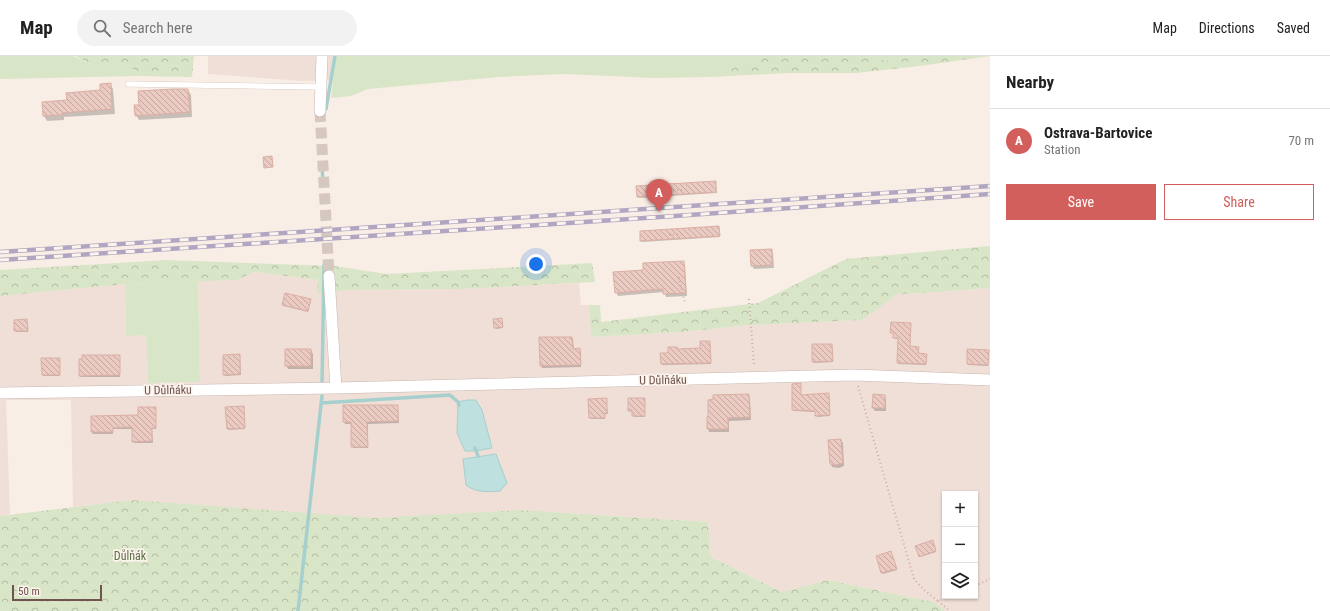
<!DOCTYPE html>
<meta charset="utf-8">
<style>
body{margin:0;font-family:"Roboto Condensed",sans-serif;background:#f2f2f2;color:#222}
.controls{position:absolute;right:12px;bottom:12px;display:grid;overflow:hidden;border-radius:0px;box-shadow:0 1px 3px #0004}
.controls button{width:36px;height:36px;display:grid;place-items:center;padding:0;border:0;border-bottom:1px solid #e0e0e0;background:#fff;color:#222;font:20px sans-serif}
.scale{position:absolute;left:12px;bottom:10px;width:90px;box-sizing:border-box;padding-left:4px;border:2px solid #6f544f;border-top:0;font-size:11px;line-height:14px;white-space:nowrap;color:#6f544f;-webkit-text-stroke:3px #fcf3ec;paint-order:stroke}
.you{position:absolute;left:536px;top:208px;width:14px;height:14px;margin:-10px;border:3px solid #fff;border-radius:50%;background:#1a73e8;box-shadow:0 0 0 6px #1a73e833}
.badge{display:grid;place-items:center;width:26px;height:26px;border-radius:50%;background:#d25f5c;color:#fff;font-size:13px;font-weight:700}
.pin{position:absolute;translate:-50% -33px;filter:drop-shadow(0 1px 2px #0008)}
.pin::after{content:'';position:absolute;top:21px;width:14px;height:12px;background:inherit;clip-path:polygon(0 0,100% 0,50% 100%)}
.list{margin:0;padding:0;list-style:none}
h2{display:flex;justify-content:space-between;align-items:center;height:52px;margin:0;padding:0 16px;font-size:17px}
h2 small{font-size:13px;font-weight:400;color:#767676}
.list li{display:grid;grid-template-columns:26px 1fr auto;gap:12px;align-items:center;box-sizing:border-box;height:64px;padding:0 16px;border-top:1px solid #e0e0e0}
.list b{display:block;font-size:15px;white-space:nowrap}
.list p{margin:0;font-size:13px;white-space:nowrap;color:#767676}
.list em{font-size:13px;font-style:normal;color:#767676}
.actions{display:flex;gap:8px;padding:12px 16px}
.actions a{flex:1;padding:9px 0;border:1px solid #d25f5c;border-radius:0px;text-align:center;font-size:14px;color:#d25f5c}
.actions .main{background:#d25f5c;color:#fff}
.icon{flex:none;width:22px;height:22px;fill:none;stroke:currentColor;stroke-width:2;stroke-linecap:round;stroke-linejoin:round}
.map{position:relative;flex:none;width:990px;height:555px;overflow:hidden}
header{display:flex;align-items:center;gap:24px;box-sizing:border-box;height:56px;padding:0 20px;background:#fff;border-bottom:1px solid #e0e0e0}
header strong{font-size:19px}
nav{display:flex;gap:22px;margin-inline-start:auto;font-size:14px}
.search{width:280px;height:36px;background:#f2f2f2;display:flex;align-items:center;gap:10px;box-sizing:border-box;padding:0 14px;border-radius:22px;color:#767676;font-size:15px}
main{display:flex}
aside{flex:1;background:#fff}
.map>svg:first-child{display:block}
</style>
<header>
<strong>Map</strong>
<div class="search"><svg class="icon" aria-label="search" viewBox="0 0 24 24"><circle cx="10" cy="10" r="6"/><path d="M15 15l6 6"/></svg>Search here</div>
<nav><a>Map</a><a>Directions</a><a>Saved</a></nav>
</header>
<main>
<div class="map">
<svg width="990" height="555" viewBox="0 0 990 555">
<defs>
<pattern id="forest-crowns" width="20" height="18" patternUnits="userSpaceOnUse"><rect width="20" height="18" fill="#d9e5c7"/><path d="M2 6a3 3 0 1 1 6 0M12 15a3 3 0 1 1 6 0" fill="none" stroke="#b4bca4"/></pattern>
<pattern id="building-back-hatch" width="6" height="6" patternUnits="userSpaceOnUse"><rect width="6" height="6" fill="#ebcac2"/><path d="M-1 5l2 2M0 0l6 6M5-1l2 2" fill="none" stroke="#c3a7a0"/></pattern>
</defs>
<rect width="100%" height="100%" fill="#f9eee6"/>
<path fill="#f0dfd6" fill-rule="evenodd" d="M208,0h128l-3,24 -30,1 -95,-7z
M254,216l64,8v13l28,-3 115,-1 118,-6 2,22h8l2,32 90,-5 69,-7 112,-5 36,-26 26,-1 66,-5v323h-45l-11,-9 -106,-22 -46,12 -71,-35 -3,-35 -189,-12 -142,9 -245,-19 -59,7 -2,-107h-65l4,114 -10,2v-220l125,-12 1,51h20l2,48 52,-1 -2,-101 39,-1zM945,438h30v102h-30z"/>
<path fill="#d9e5c7" d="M0,0h73l22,10h35l8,10 -138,3z
M336,0h427l-52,21 -57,1 -89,-4 -66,3 -131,12 -17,7 -20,2z
M867,0h44l-22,5z
M198,225l2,101 -52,1 -2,-48 -20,1 -1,-52z"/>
<path fill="url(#forest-crowns)" d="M75,0h119l-2,21 -54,-1 -8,-10h-35z
M763,0h104l22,5 22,-5h79l-70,10 -64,7h-67l-78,4z
M990,190v42l-66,5 -26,1 -36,26 -112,5 -69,7 -90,5 -2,-32h11l1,17 157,-19 88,-44z
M166,204l168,6 53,8 205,-11 3,19 -134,7 -115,1 -29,4 1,-14 -64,-8 -17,8 -112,4 -125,12v-26z
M132,444l245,18 142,-8 189,12 3,35 71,35 46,-12 106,22 11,9h-945v-95z"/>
<path fill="#bee0de" stroke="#a5d0ce" d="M467,344h9l6,10 10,38 -16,3h-11l-8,-18 1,-31z
M496,398l11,29 -7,8c-12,1 -24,2 -34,-6l-3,-26z"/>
<path fill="#0003" d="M110,28l3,5 2,25 -51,3v3l-17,1 -3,-5 -1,-13 25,-2 33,-10z
M188,34l3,5 1,22 -53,3 -3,-5 4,-9z
M716,127l1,10 -78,5 -1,-1z
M719,171l1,10 -78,5 -1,-1z
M771,194l2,3 1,15 -20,1 -2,-3z
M683,206l2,3 2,31 -21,1 -2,-5 -46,4 -2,-4z
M310,244l1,1 -3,11 -24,-6 -1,-1z
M502,263l1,9 -7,1 -1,-1z
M27,264l1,12h-12l-1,-1z
M910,268v23l8,1 1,6 8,2 -1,9 -28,-1v-1l1,-24h-4l-1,-5 -3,-1z
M572,282l1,2 1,10 6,-1 1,3v15l-39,1 -1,-3z
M710,286l1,22 -49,1v-1l-1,-10h8l8,-6v2l24,-1z
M832,289l1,17 -19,1 -1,-2z
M311,294l2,4v15h-25l-2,-4z
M968,294l21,2 -1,14 -20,-1z
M240,299l1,20 -16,1 -1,-2z
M120,301v20h-39l-1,-1z
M59,303l1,17h-17v-1z
M800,328l1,12 28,-1 1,21 -13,1 -1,-5 -22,-1 -1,-2z
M748,339l2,3 1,22 -22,1v11h-20l-1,-3z
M884,340l2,3v12h-11l-2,-3z
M606,343l2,15h-3v5h-14l-1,-1z
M644,343l1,18h-11l-1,-6 -3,1 -1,-2z
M398,350l1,17 -31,1v24h-15l-1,-24h-7l-1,-2z
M155,352l1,21h-4l1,14h-19l-1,-14h-20v5h-20l-1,-2v-15l47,-1z
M244,353l1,20 -17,1v-1z
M841,384l2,3 1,23 -5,2 -7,-1 -1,-3z
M933,487l3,9 -16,5v-1z
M891,498l6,16 -14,4 -1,-1z"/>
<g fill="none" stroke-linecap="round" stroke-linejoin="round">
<path stroke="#a5d0ce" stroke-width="3.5" d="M326,53l9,-53
M322,107l1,22
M324,193v-2
M322,329l2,-120
M321,347l129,-8 8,7 1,3
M475,392l3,8
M298,555l24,-215"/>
</g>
<path fill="url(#building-back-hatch)" stroke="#dbafa4" d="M111,27l1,26 -50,4v2l-19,1 -1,-14 25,-2 -1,-7 34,-3v-6z
M173,33h15l2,23 -55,4 -1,-11h5l-1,-14z
M272,100l1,11 -9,1 -1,-11z
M716,125v11l-79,5 -1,-11z
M719,170l1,10 -80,5v-10z
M772,193v16l-21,1 -1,-16z
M684,205l2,32 -23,1v-5l-48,4 -2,-21 30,-2v-7z
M285,237l26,6 -3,12 -26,-6z
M502,262l1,9 -9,1 -1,-9z
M27,263l1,12h-14v-11z
M891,266l20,1 -1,23 9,1 -1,6 9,1 -1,10 -29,-1 1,-25h-5v-5h-3z
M539,281h33l1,12 7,-1 1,17 -41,1z
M700,285h10l1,22 -50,1 -1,-11h8v-6h9v2l23,-1z
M812,288h20l1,17 -21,1z
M285,293h26v17h-26z
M967,293l22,1 -1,15 -21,-1z
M240,298v20l-17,1v-20z
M82,299h38v20l-41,1v-17h3z
M41,302h19v17h-18z
M801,327v12l28,-2 1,22 -15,1v-5l-23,-1v-26z
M749,338l1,23 -22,1v11h-21v-12l1,-1v-16l5,-1v-4z
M873,338l12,1v13h-13z
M607,342v15h-2v5h-16l-1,-19z
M628,342h17v18h-13v-6l-4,1z
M343,349h55v16l-31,1 1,25h-17v-25h-8z
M244,350l1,22 -18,1 -2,-22z
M138,351h18v21h-4v13l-20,1v-15l-19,1v4h-22v-16l47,-1z
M841,383l2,24 -7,2 -6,-1 -2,-24z
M933,484l3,11 -17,6 -4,-11z
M891,495l6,18 -16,4 -5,-17z"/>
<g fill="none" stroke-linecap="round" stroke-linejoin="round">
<path stroke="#d6c8c0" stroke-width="11" stroke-dasharray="11 5.5" stroke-linecap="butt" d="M320,55l9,165"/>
<defs>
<path id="service" d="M128,28l193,3"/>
<path id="minor" d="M320,55l2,-55
M329,220l7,112
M0,337l336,-5 518,-13 136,5"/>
</defs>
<use href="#service" stroke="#c9b5ae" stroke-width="6"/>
<use href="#minor" stroke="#c9b5ae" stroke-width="12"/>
<path stroke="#cfada5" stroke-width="2" stroke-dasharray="1 3" stroke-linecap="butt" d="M665,135l18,-1
M669,179l14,-1
M679,221c1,9 4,17 6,26
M749,243l5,67
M858,330l56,193 9,10 15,12 12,-5
M975,530l15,-7
M938,545l12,10"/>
<use href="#service" stroke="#fff" stroke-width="5.5"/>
<use href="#minor" stroke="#fff" stroke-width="11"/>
<defs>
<path id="rail" d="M0,196l990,-66
M0,204l675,-44 315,-22"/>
</defs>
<use href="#rail" stroke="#b0a6c1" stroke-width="4.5"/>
<use href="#rail" stroke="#fcf3ec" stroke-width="3" stroke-dasharray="9" stroke-linecap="butt"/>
</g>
<g text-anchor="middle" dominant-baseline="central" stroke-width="3.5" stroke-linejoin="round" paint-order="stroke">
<g font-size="12" fill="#6f544f" stroke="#fcf3ec">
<text transform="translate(663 324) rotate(-1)">U Důlňáku</text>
<text transform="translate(168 334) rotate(-1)">U Důlňáku</text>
</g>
<g font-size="12" fill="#5e7348" stroke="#fcf3ec">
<text x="130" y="500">Důlňák</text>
</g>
</g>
</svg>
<div class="controls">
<button>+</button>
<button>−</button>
<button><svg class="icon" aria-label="layers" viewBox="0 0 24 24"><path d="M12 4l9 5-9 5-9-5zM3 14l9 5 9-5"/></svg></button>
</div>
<div class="scale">50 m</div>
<div class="you"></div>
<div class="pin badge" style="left:659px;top:156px">A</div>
</div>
<aside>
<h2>Nearby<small></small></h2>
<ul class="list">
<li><span class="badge">A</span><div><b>Ostrava-Bartovice</b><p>Station</p></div><em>70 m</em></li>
</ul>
<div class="actions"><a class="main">Save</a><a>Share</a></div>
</aside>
</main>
